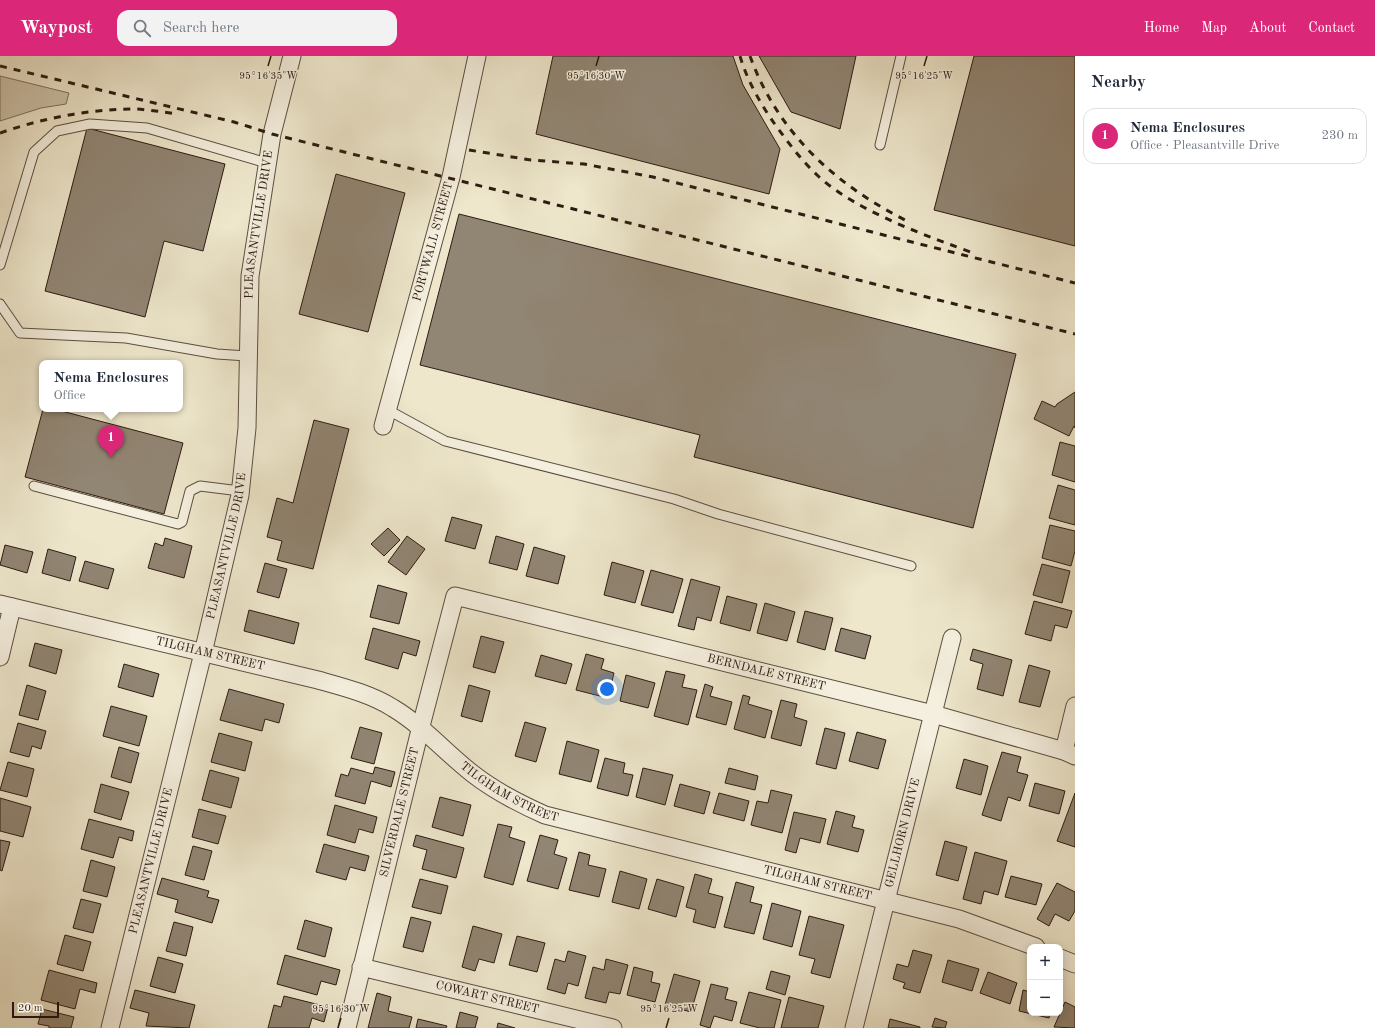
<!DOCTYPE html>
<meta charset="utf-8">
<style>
body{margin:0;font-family:"Old Standard TT",serif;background:#f2f2f3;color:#1f2937}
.controls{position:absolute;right:12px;bottom:12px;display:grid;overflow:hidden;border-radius:8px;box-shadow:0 2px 10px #0003}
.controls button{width:36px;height:36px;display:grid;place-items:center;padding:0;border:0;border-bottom:1px solid #e0e1e3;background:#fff;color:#1f2937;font:20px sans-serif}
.scale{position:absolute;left:12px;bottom:10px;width:47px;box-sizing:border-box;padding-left:4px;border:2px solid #2d1b12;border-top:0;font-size:11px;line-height:14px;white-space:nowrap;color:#2d1b12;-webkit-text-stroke:3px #f4efde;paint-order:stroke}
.you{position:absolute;left:607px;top:633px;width:14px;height:14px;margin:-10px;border:3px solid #fff;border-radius:50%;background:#1a73e8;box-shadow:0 0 0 6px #1a73e833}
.badge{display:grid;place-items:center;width:26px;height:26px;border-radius:50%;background:#db2777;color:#fff;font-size:13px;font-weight:700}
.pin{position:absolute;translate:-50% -33px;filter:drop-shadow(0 1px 2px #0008)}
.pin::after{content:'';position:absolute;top:21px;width:14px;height:12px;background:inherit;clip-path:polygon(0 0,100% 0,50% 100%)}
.popup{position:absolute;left:39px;top:304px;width:144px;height:52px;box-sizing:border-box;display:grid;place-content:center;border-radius:8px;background:#fff;filter:drop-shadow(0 1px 3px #0005);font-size:13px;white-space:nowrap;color:#747a83}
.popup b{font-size:15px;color:#1f2937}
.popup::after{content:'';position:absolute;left:50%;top:100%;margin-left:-8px;border:8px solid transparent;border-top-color:#fff}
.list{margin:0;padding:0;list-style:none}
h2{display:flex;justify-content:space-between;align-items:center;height:52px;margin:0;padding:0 16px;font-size:17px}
h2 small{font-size:13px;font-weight:400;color:#747a83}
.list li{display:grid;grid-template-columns:26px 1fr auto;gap:12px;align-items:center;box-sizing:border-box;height:56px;margin:0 8px 8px;padding:0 8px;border:1px solid #e0e1e3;border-radius:12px}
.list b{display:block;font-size:15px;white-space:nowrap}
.list p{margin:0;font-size:13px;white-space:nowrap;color:#747a83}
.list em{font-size:13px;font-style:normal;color:#747a83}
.icon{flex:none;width:22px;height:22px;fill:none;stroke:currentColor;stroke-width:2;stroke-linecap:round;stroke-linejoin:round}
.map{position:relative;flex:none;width:1075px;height:972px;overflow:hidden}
header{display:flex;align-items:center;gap:24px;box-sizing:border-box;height:56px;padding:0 20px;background:#db2777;color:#fff}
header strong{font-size:19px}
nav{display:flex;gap:22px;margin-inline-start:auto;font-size:14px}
.search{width:280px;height:36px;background:#f2f2f3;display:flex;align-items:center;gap:10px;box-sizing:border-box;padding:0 14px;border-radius:12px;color:#747a83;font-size:15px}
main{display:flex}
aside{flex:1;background:#fff}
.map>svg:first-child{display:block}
</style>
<header>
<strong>Waypost</strong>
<div class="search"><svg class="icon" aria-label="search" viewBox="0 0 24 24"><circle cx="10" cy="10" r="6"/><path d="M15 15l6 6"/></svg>Search here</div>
<nav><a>Home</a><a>Map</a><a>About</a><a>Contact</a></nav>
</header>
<main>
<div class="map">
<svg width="1075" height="972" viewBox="0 0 1075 972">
<rect width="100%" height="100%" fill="#eee7cc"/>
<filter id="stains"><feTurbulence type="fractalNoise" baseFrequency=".005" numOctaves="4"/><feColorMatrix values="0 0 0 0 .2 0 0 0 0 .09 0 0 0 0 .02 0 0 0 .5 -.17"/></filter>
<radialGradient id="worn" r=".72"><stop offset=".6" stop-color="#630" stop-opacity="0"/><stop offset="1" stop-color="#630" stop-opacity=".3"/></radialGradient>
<path fill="#cdc4ac" stroke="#7d705f" d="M0,20l69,17 -3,11 -25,4 -41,13z"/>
<path fill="#918573" stroke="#2d1b12" d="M553,0h180l10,29 37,64 -11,45 -233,-60z
M759,0h97l-16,73 -49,-17z
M974,0h101v190l-141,-36z
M87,72l138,36 -22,87 -39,-10 -19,76 -100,-26z
M336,118l69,19 -37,139 -69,-18z
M459,158l557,140 -43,174 -279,-71 6,-22 -280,-70z
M1075,336v36l-1,-2 -5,10 -35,-17 8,-18 13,6 2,-3z
M43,353h11l129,34 -19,71 -139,-37z
M314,364l35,9 -36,140 -36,-9 5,-19 -15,-4 10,-39 16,5z
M1060,386l15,4v36l-23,-7z
M1058,429l17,5v35l-26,-7z
M452,461l30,8 -7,24 -30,-8z
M1050,469l25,6v20l-4,15 -29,-8z
M388,472l12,12 -16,16 -13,-12z
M407,480l18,13 -19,26 -18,-13z
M496,480l28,8 -7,26 -28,-7z
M165,482l27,8 -8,32 -36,-10 7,-25 8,3z
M5,489l28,7 -6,21 -27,-8z
M534,491l31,9 -7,28 -32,-8z
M48,493l28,8 -6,24 -28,-8z
M85,505l29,8 -6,20 -29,-8z
M612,506l32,9 -9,32 -31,-8z
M265,507l22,6 -8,29 -22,-6z
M1042,508l28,7 -8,32 -29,-8z
M651,514l32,9 -10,34 -32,-8z
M691,523l29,8 -9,34 -14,-4 -3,13 -16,-4z
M378,529l29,8 -8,31 -29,-7z
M727,540l30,8 -7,27 -30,-8z
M1034,545l38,10 -5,17 -12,-3 -4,16 -26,-7z
M765,547l30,9 -8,29 -30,-8z
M249,554l50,13 -5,21 -50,-13z
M805,555l28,7 -8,32 -28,-8z
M373,572l47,13 -4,15 -13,-4 -5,17 -33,-10z
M841,572l30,8 -6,23 -30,-8z
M481,580l23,6 -9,31 -22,-6z
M35,587l27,7 -6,24 -27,-8z
M973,593l39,11 -9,36 -26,-7 6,-25 -13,-4z
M586,598l18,5 -3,10 13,4 -6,25 -32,-8z
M541,599l31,9 -6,20 -31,-8z
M124,608l35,10 -6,23 -35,-10z
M1029,609l21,6 -10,36 -21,-5z
M666,615l19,4 -3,12 15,3 -9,35 -34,-9z
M626,619l29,8 -7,25 -28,-7z
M705,628l8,3 -3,9 22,6 -6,23 -30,-8z
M27,629l19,6 -8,29 -19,-5z
M469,629l21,6 -8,31 -21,-6z
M229,633l55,15 -5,19 -14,-4 -3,12 -42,-11z
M743,639l7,2 -2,7 24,7 -7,27 -31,-9z
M781,644l16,4 -3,13 13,4 -6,25 -30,-8z
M111,650l36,10 -8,30 -36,-10z
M525,666l21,6 -10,34 -21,-6z
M18,667l28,8 -5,18 -9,-3 -3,11 -19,-5z
M360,671l22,6 -8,31 -23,-6z
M825,672l20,5 -9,36 -20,-5z
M857,676l29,8 -8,29 -29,-8z
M219,677l33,9 -7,29 -34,-9z
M567,685l32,9 -8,32 -32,-8z
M119,691l20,6 -8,30 -20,-6z
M1002,696l19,5 -4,15 11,3 -8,26 -12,-4 -7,24 -19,-6z
M605,702l20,5 -2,10 10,2 -5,21 -31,-8z
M964,703l24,7 -7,29 -25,-7z
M8,706l26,7 -7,28 -27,-7z
M375,711l20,5 -4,15 -20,-6 -6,23 -30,-8 6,-22 7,2 3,-8 22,6z
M643,712l30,7 -8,30 -29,-8z
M729,712l29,8 -3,14 -30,-7z
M210,714l29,8 -8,30 -29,-8z
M1035,727l30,8 -6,23 -30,-8z
M101,728l28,8 -8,28 -27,-8z
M680,728l30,8 -6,22 -30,-8z
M771,734l21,5 -10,38 -31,-8 6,-24 11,2z
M719,737l30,8 -5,20 -31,-8z
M1075,737v54l-18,-6z
M440,741l31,8 -8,31 -31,-9z
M0,742l31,9 -8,30 -23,-6z
M335,749l42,12 -4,16 -14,-4 -4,14 -28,-8z
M199,753l27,7 -8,28 -26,-7z
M836,755l19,5 -3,11 12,3 -6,22 -31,-8z
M794,756l32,7 -6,24 -20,-5 -4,15 -11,-3z
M89,763l45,12 -2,10 -13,-4 -6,21 -32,-9z
M498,768l14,3 -3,10 16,5 -12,43 -29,-8z
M416,779l48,13 -8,30 -34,-9 5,-19 -14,-4z
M540,779l18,5 -4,14 13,4 -9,31 -31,-8z
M0,784l10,2 -8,29 -2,-1z
M945,785l22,6 -9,34 -22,-6z
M324,788l45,12 -4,15 -15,-4 -4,13 -30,-8z
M193,790l19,5 -8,29 -19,-5z
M579,796l11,3 -2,10 18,4 -7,28 -30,-7z
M975,796l32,9 -9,34 -14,-4 -3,13 -18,-5z
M91,804l24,7 -8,30 -24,-6z
M620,815l27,8 -8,30 -27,-7z
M695,818l17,5 -4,14 15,4 -8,31 -22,-6 3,-12 -10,-3z
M1011,820l31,8 -6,21 -31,-8z
M162,822l47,13 -2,6 12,3 -7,23 -37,-11 3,-12 -21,-6z
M420,823l28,7 -7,28 -29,-7z
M657,823l27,8 -8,30 -28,-8z
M736,826l18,5 -4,15 12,3 -8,29 -30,-7z
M1057,827l18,9v19l-6,10 -14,-7 -6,12 -12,-7z
M81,843l20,5 -8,29 -20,-5z
M772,847l29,8 -9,36 -29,-8z
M809,860l35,9 -14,53 -19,-5 4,-14 -16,-4z
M411,861l20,5 -8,30 -20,-5z
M305,864l27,8 -7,29 -28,-8z
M174,866l19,5 -7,29 -20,-5z
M473,870l29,8 -8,29 -15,-4 -4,12 -13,-4z
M65,879l26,7 -8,29 -26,-7z
M517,880l28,7 -8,29 -28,-7z
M913,894l19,5 -12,38 -17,-5 2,-5 -12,-4 4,-15 11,3z
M568,895l18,5 -8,30 -10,-3 -3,11 -18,-5 8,-30 10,3z
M285,899l55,15 -4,15 -15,-4 -4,14 -40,-11z
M158,901l25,7 -8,29 -25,-7z
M606,903l22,6 -8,29 -11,-2 -3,11 -21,-5 8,-31 11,3z
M948,904l31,9 -7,22 -30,-9z
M634,911l19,5 -2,10 9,2 -5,18 -28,-7z
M49,914l48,13 -2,10 -15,-4 -5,20 -34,-9z
M771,915l19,5 -5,19 -19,-6z
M988,916l29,11 -7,21 -30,-11z
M674,918l26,7 -9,31 -26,-7z
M711,928l17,4 -3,11 12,3 -5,19 -18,-5 -4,12 -10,-3z
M135,934l60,15 -6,23 -43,-2 3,-13 -19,-5z
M1023,934l7,2v21h20l-1,5 -30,-7z
M749,936l32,8 -7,28h-14l-20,-5z
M377,937l14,4 -3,14 24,6 -3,11h-41z
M284,940l44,11 -4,15 -12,-4 -3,10h-41l6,-23 7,2z
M789,941l35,9 -6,22h-37z
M1065,946l10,5v21l-21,-1z
M42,953l32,8 -3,11h-22v-2l-11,-2z
M460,956l18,5 -3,11h-19z
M935,962l12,4 -2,6 -13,-1z
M418,963l29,7 -1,2h-30z
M890,963l30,8v1h-32z
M498,967l17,5h-18z"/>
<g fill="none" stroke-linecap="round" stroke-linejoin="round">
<defs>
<path id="service" d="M880,89l21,-89
M0,209l34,-113 23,-21 33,-7 57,4 120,35
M0,248l20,29 106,5 91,16 30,2
M388,354l57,31 229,58 44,15 193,52
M34,430l144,38 4,-2 8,-31 10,-5 40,5"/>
<g id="minor">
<path id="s1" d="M383,370l68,-249 26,-121"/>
<path id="s2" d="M0,548l318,76c25,7 53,14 75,28 30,18 52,44 80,66 22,17 47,30 72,41l414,104 77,28"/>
<path d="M0,601l12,-50"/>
<path d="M1064,695l11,-45"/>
<path d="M1060,902l15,6"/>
<path id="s3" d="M361,911l252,61"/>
<path id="s4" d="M110,972l93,-375 37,-158 7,-67 3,-152 22,-142 20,-78"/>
<path id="s5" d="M347,972l74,-302 34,-130 478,118 131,37 11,5"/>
<path id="s6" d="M854,972l98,-390"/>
</g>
</defs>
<use href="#service" stroke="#5d4e40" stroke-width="11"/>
<use href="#minor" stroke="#5d4e40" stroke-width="19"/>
<use href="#service" stroke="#f4efde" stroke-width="9"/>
<use href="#minor" stroke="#f4efde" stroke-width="17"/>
<path stroke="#2d1b12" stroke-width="3" stroke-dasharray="7 7" stroke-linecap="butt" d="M740,0c7,24 20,47 34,67 13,18 27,37 43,52 38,36 110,61 159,79
M750,0c28,78 87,130 159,166
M0,10l234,56 38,12 803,200
M0,77c43,-15 90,-24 136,-24 14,1 28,3 42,5
M469,94l62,10 53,4 69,13 422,106"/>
</g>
<path fill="none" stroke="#2d1b12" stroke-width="1.5" d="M268,10l3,-10M596,10l3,-10M924,10l3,-10M338,972l3,-10M666,972l3,-10"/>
<g text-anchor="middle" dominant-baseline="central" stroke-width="3" stroke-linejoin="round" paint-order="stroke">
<g font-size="12" fill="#2d1b12" stroke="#f4efde">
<text stroke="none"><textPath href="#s4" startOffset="820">PLEASANTVILLE DRIVE</textPath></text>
<text stroke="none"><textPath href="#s1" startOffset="191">PORTWALL STREET</textPath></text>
<text stroke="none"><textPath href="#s4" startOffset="496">PLEASANTVILLE DRIVE</textPath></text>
<text stroke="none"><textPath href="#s2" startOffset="216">TILGHAM STREET</textPath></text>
<text stroke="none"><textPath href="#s5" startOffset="766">BERNDALE STREET</textPath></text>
<text stroke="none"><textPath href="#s2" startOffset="552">TILGHAM STREET</textPath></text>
<text stroke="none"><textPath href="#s5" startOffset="222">SILVERDALE STREET</textPath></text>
<text stroke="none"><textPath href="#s6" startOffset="201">GELLHORN DRIVE</textPath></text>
<text stroke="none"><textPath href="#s4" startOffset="172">PLEASANTVILLE DRIVE</textPath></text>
<text stroke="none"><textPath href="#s2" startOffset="875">TILGHAM STREET</textPath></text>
<text stroke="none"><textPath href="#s3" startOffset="130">COWART STREET</textPath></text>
</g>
</g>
<g font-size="10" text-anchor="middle" fill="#2d1b12" stroke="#f4efde" stroke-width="3" stroke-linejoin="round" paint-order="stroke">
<text x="268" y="23">95°16'35"W</text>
<text x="596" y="23">95°16'30"W</text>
<text x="924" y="23">95°16'25"W</text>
<text x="341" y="956">95°16'30"W</text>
<text x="669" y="956">95°16'25"W</text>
</g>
<rect width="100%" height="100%" filter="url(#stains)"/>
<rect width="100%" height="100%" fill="url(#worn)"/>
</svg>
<div class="controls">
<button>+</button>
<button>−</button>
</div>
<div class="scale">20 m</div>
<div class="you"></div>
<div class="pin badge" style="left:111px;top:402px">1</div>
<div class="popup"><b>Nema Enclosures</b>Office</div>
</div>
<aside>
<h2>Nearby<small></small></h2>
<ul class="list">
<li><span class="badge">1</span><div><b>Nema Enclosures</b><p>Office · Pleasantville Drive</p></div><em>230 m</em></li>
</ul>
</aside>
</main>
